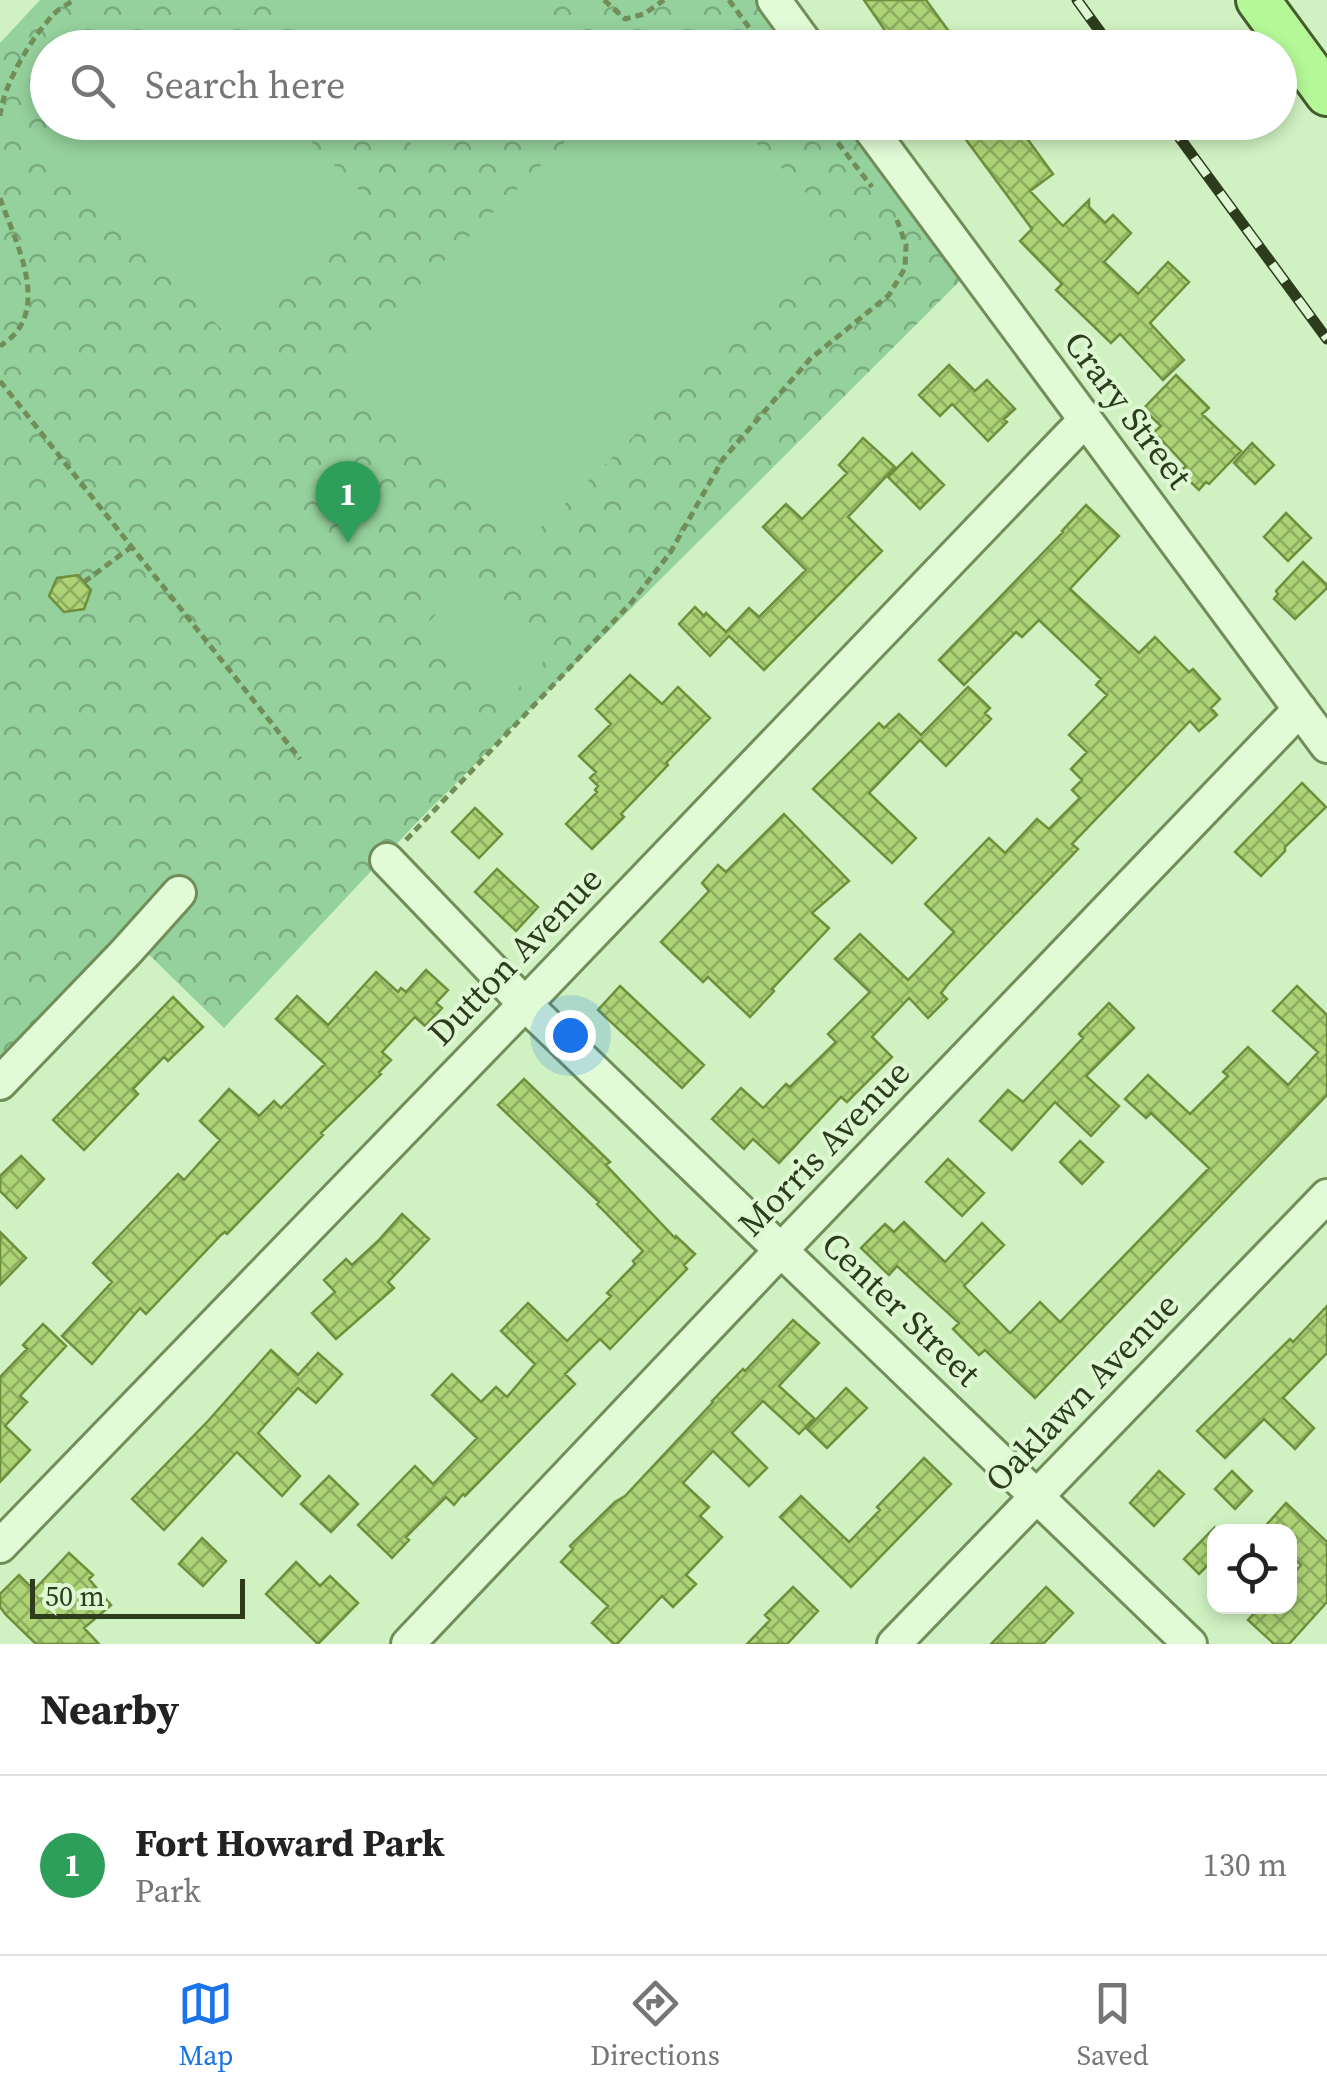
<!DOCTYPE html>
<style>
body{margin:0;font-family:"Source Serif 4",serif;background:#f2f2f2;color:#222}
.controls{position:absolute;right:30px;bottom:30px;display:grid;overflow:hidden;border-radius:20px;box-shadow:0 5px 15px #0003}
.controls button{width:90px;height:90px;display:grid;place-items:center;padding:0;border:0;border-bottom:2px solid #e0e0e0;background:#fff;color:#222;font:50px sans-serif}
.scale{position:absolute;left:30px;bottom:25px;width:215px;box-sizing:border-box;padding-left:10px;border:5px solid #2d3c1d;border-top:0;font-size:28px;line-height:35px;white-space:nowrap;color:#2d3c1d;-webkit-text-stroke:8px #def8d3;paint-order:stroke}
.you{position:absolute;left:570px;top:1035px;width:35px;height:35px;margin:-25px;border:8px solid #fff;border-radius:50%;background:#1a73e8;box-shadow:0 0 0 15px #1a73e833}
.badge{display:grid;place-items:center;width:65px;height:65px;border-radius:50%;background:#1a73e8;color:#fff;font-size:32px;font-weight:700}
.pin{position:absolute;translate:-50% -82px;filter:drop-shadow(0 2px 5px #0008)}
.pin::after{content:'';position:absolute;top:52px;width:35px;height:30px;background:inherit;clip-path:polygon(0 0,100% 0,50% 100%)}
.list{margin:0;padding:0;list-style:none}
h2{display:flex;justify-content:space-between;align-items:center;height:130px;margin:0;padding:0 40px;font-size:42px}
h2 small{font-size:32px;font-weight:400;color:#767676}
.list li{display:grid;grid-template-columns:65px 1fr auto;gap:30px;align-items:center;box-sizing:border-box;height:180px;padding:0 40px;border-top:2px solid #e0e0e0}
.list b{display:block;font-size:38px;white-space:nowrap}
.list p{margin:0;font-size:32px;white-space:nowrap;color:#767676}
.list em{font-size:32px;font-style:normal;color:#767676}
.icon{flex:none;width:55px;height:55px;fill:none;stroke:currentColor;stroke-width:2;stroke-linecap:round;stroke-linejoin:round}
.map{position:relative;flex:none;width:1327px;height:1644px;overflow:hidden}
.search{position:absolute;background:#fff;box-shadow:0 5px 15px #0003;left:30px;right:30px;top:30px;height:110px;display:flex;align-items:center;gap:25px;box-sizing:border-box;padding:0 35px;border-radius:55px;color:#767676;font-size:38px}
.sheet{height:310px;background:#fff}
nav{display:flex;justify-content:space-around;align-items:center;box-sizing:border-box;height:140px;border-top:2px solid #e0e0e0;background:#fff;font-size:28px;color:#767676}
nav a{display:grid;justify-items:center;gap:5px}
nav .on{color:#1a73e8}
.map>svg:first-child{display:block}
</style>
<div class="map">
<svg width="1327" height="1644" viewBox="0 0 1327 1644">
<defs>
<pattern id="park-crowns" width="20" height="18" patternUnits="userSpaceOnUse" patternTransform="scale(2.5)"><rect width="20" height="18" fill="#95d19c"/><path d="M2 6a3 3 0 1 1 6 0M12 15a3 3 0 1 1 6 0" fill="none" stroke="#7aab7f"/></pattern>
<pattern id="building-cross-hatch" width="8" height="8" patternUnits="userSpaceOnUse" patternTransform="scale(2.5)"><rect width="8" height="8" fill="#acd375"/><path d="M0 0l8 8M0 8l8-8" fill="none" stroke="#8cac5f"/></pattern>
</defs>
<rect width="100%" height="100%" fill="#d0f2c2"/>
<path fill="url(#park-crowns)" d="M40,0h734l35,47 -761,1v74l817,1 108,145 -553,551 -196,209 -88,-86 -136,139v-1038z"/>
<path fill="#95d19c" d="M267,0h273l26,27 -22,20h-230z
M184,10l36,37h-74z
M70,122l223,1 79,80 -140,137 -188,-192z
M390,123h74l-38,36z
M584,123h153l106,107 -325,320 -180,-185z
M466,583l80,76 -45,48 -80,-77z"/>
<path fill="url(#building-cross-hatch)" stroke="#6e8f3b" stroke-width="2.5" d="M864,0h62l35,48h-64z
M953,122h62l38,52 -23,17 33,35 26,-26v7l16,16 8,-8 18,18 -27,29 34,32 30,-32 21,20 -39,41 34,37 -21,20 -43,-46 -9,9 -55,-53 6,-6 -42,-43 12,-12z
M949,365l26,26 12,-11 28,29 -11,10 3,3 -19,19 -36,-37 -12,12 -21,-21z
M1176,375l33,33 -7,6 39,37 -32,33 -3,-2 -7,8 -19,-18 6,-6 -32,-34 7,-6 -18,-17z
M863,438l32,29 -47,50 34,34 -118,119 -35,-34 -19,20 -31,-32 16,-17 9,9 2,-3 20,19 23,-24 10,9 47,-47 -43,-43 23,-23 16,15 45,-46 -8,-8z
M1252,443l22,22 -19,19 -21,-21z
M912,453l32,32 -24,24 -32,-32z
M1086,505l33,31 -49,53 69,64 16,-16 34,35 4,-3 27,30 -9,9 6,7 -18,16 -9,-10 -118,123 6,5 -130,135 -7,9 6,6 -19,19 -19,-20 -37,39 20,20 -45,45 -6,-5 -62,66 -26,-24 -9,10 -32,-30 29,-31 22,20 23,-24 4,3 46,-45 -8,-8 42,-42 -35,-33 25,-25 48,46 46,-48 -29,-28 64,-66 16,15 32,-34 12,10 31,-31 -8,-8 10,-10 -11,-11 16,-17 -18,-17 38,-40 -11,-10 5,-6 -62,-59 -17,17 -6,-5 -52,53 -25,-25 124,-128 -1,-1z
M1286,513l25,25 -23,23 -24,-24z
M1303,562l24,23v3l-32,31 -21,-20 4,-5 -2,-3z
M78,575l13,15 -7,19 -20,3 -15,-16 8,-18z
M630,675l32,29 16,-17 32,31 -44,45 2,2 -47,49 3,3 -32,32 -26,-25 31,-32 -2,-2 3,-4 -8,-8 6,-6 -17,-16 32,-32 -15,-15z
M968,687l22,21 -5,5 6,6 -45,47 -26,-26 -51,53 47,45 -24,25 -79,-74 66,-66 5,5 15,-14 22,21z
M1302,783l24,24 -41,40v4l-24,25 -26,-24z
M475,808l27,26 -23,24 -27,-26z
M784,814l65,67 -37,32 17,15 -57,61 2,2 -24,26 -42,-40 -5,5 -42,-40 48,-51 -7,-8 16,-18 8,7z
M497,869l41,38 -22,24 -41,-39z
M426,970l22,20 -12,13 6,5 -17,18 -10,-9 -33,35 9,8 -12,12 2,2 -60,59 2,2 -96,99 -2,-2 -4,3 -75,79 -6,-6 -48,56 -30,-28 50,-54 -19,-19 85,-89 6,6 36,-40 -20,-19 29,-32 30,27 15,-15 7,7 44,-44 -49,-45 21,-23 31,29 48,-53 22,20 3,-4 5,4z
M620,986l84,79 -22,23 -84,-78z
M1297,986l30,29v80l-292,303 -50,-48 -6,5 -26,-26 6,-6 -62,-57 -8,9 -28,-27 24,-24 9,8 10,-10 41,40 37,-39 22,22 -40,41 46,47 30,-31 20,20 149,-154 -58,-55 -5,5 -21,-19 23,-24 42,39 38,-38 -5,-4 25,-25 40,38 30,-33 -45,-41z
M173,997l30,30 -35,34 -4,-4 -31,32 5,5 -54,56 -31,-30z
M1109,1003l25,25 -48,48 33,30 -28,30 -36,-34 -43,48 -32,-29 28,-31 15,12 60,-64 -4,-4z
M524,1079l86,83 -4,3 69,73 1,-2 19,18 -11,11 3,4 -77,80 -10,-10 -35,35 10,10 -110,112 -2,-2 -9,11 -8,-8 -40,40 3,3 -17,18 -34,-33 57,-59 18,18 44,-46 -45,-43 20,-21 29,28 15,-15 11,10 28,-33 -34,-33 27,-28 39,38 44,-45 -4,-3 28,-29 -2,-3 10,-10 -46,-47 2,-2 -101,-97z
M1080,1141l23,21 -21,22 -22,-22z
M21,1156l23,23 -27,29 -17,-17v-15z
M948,1159l36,34 -22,23 -36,-34z
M402,1214l27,25 -41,43 6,6 -58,51 -24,-26 23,-21 -11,-12 22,-21 6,6 26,-24z
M0,1232l26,26 -26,27z
M1327,1306v47l-44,45 31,30 -19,21 -31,-30 -39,39 -28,-27 93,-92 3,3z
M793,1320l26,23 -40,43 35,32 -15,16 -36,-33 -31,32 35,35 -18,18 -36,-35 -30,32 26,24 -9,9 22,21 -36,38 10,9 -23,23 -11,-11 -45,48h-3l-22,-21 16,-17 -47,-44 12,-13 -3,-3 45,-44 10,-6 88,-94 -1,-1 31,-32 2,2z
M43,1324l23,22 -46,50 7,6 -22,24 25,24 -30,32v-105l27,-28 -4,-4z
M271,1350l27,25 20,-22 24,21 -26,29 -18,-15 -40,45 42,43 -18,20 -45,-44 -73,78 -32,-31 76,-78z
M846,1388l21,20 -40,40 -20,-19z
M924,1458l27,26 -100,103 -71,-70 21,-21 48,46 31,-32 -3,-3z
M1159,1471l25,23 -30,32 -24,-23z
M1232,1471l20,20 -17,18 -20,-20z
M329,1476l29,28 -27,28 -30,-28z
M1286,1503l41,39v60l-38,42h-15l-26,-24 13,-14h29v-29l11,-12 -11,-10v-23h-30z
M1214,1528v31l-15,15 -15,-15z
M202,1538l24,23 -23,25 -24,-22z
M69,1553l24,22 -4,4 22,26 -27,23 15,16h-63l-30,-29 -6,-8v-13l19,-19 15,15z
M296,1562l24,24 10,-10 28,27 -40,41 -52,-50z
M793,1587l25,24 -31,33h-40l23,-24 -5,-5z
M1046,1587l27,26 -30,31h-52z"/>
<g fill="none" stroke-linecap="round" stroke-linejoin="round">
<defs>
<path id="minor" d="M774,0l35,48
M865,122l462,624
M387,860l138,144 665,640
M0,1083l126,-131 53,-59
M0,1546l525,-542 560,-584
M408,1644l374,-395 518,-540
M894,1644l433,-448"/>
<path id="major" d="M1258,0l69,94"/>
</defs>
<use href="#minor" stroke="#718e58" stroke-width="38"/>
<use href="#major" stroke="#455b2c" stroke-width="48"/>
<path stroke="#718e58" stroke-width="5" stroke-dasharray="8 5" stroke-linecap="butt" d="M604,0l21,19 19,-5 20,-14
M729,0l35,48
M0,116c3,-31 32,-80 55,-103 5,-5 13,-9 19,-13
M822,122l50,65
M0,198c13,38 44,95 18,132 -4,6 -12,12 -18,16
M0,381l300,378
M84,582l46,-34
M406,840l225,-237 39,-50 53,-94 87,-100 79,-64 16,-27 1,-23 -9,-25"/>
<use href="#minor" stroke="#e2fbd7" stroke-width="32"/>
<use href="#major" stroke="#b5f897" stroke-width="42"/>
<defs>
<path id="rail" d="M1077,0l35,48
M1168,122l159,217"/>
</defs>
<use href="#rail" stroke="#2d3c1d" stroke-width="11"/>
<use href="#rail" stroke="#def8d3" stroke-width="8" stroke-dasharray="22" stroke-linecap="butt"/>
</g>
<g text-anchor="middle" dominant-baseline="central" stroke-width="8" stroke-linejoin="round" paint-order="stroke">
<g font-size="35" fill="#2d3c1d" stroke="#def8d3">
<text transform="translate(1128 410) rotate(53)">Crary Street</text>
<text transform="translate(515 956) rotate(-46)">Dutton Avenue</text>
<text transform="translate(824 1148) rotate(-46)">Morris Avenue</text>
<text transform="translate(901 1309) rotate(44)">Center Street</text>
<text transform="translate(1082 1392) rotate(-46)">Oaklawn Avenue</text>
</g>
</g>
</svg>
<div class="controls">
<button><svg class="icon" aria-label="locate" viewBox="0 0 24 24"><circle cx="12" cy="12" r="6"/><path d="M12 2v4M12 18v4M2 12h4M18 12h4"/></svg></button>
</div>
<div class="scale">50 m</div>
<div class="you"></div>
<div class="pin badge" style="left:348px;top:543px;background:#2e9e5b">1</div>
<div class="search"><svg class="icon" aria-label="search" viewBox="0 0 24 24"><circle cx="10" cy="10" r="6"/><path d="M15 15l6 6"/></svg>Search here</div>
</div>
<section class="sheet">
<h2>Nearby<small></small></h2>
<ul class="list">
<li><span class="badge" style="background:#2e9e5b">1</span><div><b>Fort Howard Park</b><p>Park</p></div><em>130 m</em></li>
</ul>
</section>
<nav>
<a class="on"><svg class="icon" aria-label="map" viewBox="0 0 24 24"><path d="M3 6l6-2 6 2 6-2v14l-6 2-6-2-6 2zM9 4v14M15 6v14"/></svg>Map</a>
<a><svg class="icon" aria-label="directions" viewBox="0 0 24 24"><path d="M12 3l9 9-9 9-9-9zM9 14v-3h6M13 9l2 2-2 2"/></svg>Directions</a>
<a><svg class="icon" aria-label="saved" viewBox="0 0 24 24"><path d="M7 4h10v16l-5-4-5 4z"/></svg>Saved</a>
</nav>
